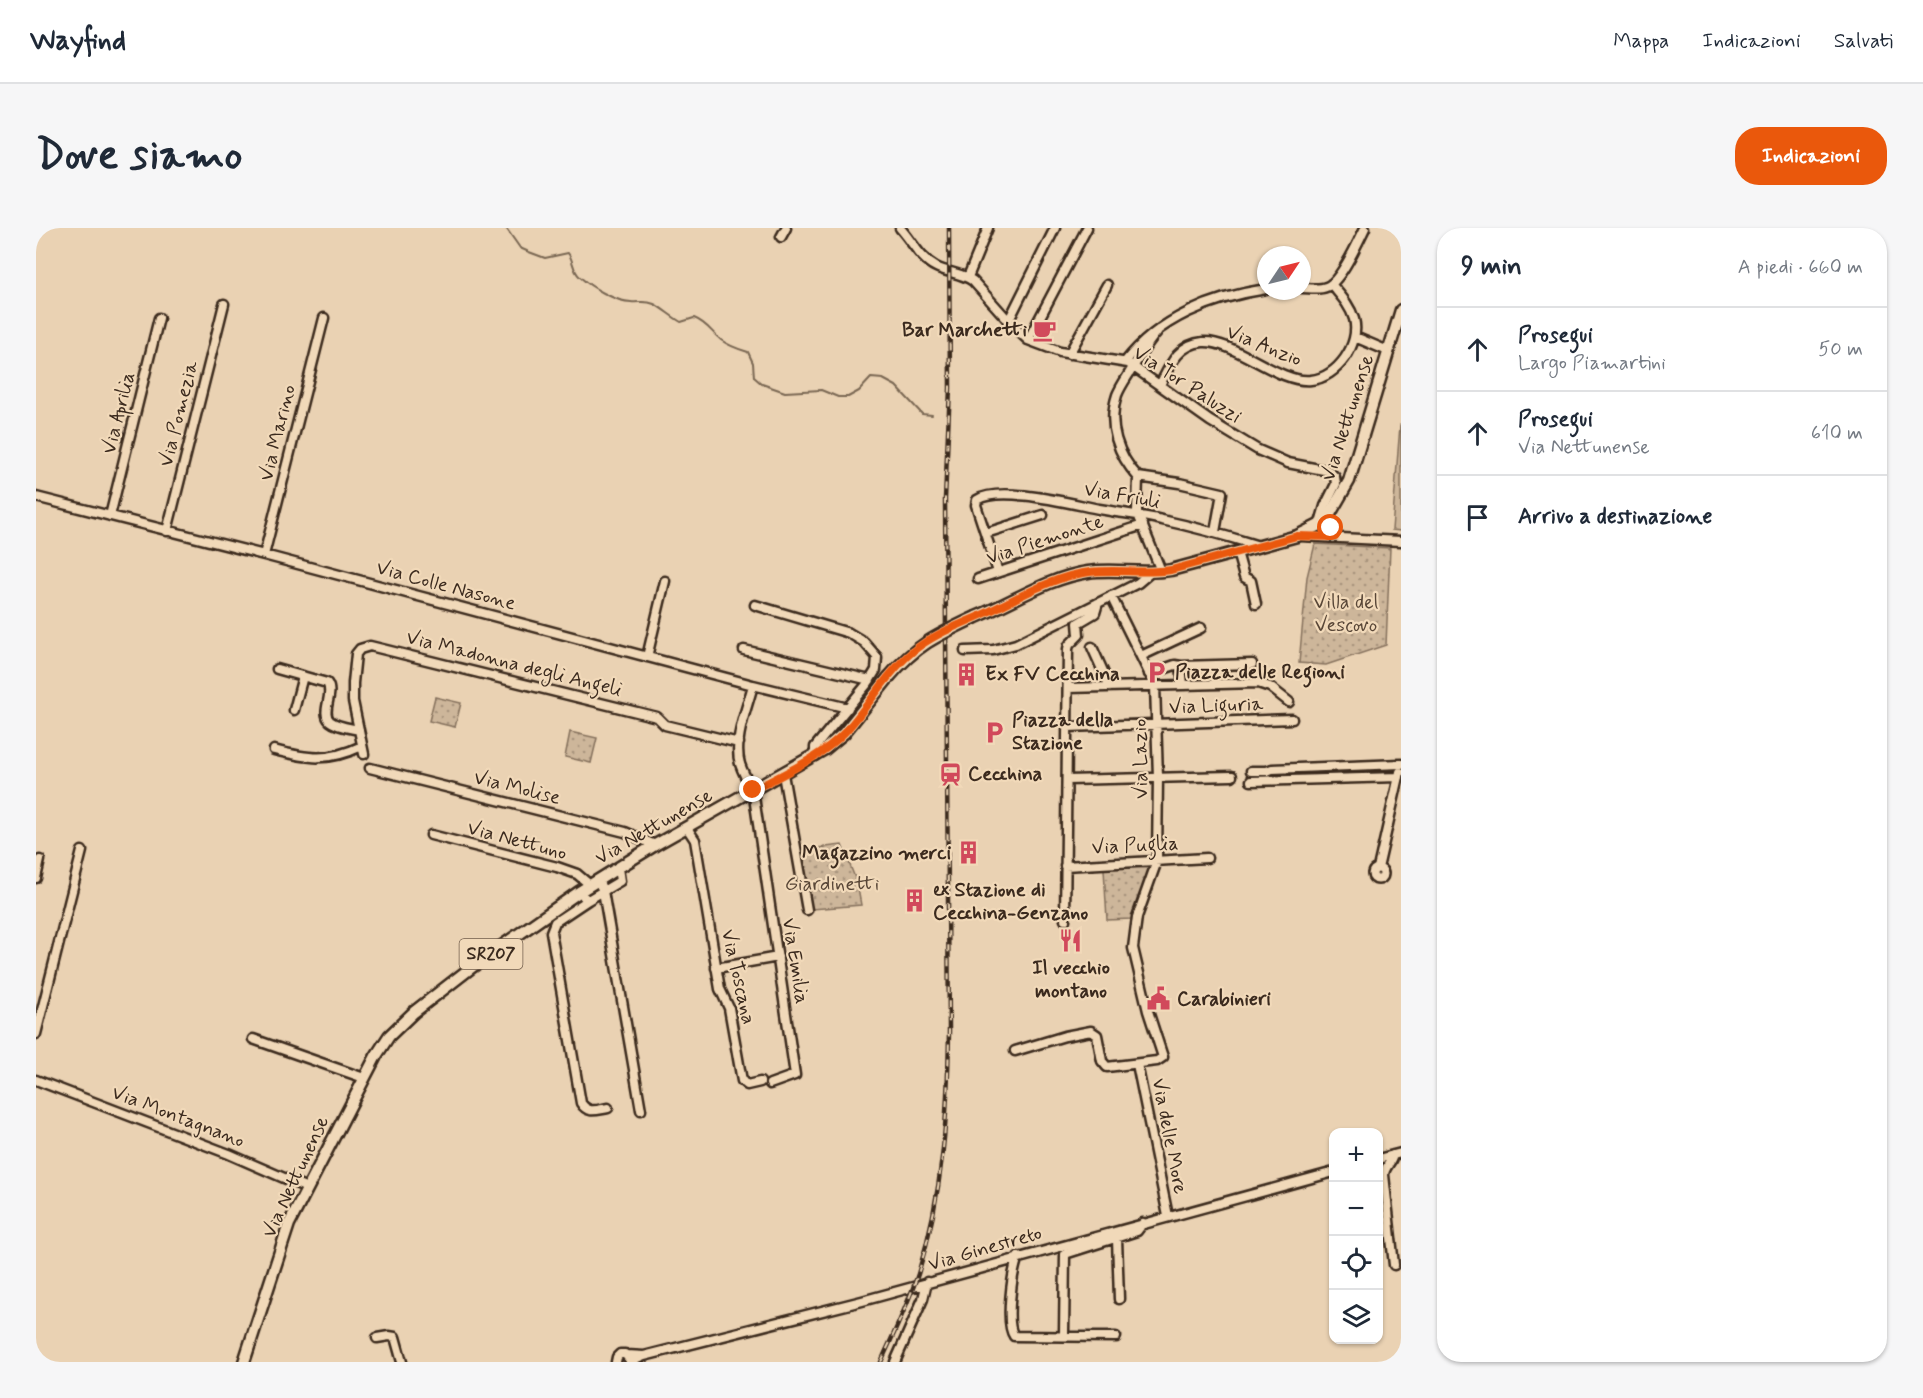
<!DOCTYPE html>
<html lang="it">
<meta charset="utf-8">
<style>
body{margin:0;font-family:Mynerve,sans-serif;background:#f6f6f7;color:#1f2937}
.controls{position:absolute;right:18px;bottom:18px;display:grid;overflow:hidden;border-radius:12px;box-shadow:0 2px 4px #0004}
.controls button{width:54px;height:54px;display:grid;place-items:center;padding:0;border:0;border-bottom:2px solid #e0e1e3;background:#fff;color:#1f2937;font:30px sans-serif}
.compass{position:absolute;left:1221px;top:18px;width:54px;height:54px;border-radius:50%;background:#fff;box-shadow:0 2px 4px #0004;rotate:55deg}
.stop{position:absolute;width:18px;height:18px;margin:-14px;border:4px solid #ea580c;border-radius:50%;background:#fff}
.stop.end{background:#ea580c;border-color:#fff;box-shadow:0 2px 6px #0008}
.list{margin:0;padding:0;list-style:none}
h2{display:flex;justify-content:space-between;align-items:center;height:78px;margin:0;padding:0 24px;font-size:26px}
h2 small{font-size:20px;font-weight:400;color:#747a83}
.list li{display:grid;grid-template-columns:39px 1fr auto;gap:18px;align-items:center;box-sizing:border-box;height:84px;padding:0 24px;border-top:2px solid #e0e1e3}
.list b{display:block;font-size:22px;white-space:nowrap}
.list p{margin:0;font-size:20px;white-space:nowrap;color:#747a83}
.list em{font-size:20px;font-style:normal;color:#747a83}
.icon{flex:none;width:33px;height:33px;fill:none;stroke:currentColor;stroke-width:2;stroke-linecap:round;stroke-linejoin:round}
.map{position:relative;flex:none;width:1365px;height:1134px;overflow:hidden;border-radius:24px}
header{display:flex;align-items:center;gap:36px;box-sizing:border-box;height:84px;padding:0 30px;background:#fff;border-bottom:2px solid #e0e1e3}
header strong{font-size:28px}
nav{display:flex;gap:33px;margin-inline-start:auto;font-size:21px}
.intro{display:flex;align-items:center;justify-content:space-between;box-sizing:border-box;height:144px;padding:0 36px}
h1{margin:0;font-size:42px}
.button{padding:15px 27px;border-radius:24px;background:#ea580c;color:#fff;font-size:21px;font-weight:700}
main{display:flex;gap:36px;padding:0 36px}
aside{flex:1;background:#fff;border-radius:24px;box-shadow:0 2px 4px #0004}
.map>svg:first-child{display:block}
</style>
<header>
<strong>Wayfind</strong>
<nav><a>Mappa</a><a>Indicazioni</a><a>Salvati</a></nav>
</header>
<div class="intro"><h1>Dove siamo</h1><a class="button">Indicazioni</a></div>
<main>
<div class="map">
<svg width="1365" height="1134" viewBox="0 0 1365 1134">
<defs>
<pattern id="park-dots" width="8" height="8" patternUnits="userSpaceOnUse" patternTransform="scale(1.5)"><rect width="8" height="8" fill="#cdb69a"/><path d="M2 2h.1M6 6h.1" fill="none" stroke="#a8947d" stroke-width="1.8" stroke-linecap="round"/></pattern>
</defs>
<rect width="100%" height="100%" fill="#ead2b3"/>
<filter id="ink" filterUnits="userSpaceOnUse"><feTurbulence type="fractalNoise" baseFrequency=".0167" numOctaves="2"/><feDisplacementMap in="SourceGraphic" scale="12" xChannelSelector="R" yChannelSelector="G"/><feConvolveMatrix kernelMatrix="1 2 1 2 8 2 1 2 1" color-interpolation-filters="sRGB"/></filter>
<g filter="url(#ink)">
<path fill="#cdb69a" stroke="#84705c" stroke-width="1.5" d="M1364,197h1v106l-9,-1z"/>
<path fill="url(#park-dots)" stroke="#84705c" stroke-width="1.5" d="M1279,316l75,4 -4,97 -60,20 -27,-2 8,-86z
M399,469l26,6 -6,24 -26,-6z
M534,504l27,6 -6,25 -26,-6z
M806,617l15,38 4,22 -49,4 -11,-59z
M1098,639l14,1 2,3 -19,48 -24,1 -3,-51z"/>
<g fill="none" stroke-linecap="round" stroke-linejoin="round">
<path stroke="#7a6753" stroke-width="2" d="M470,0l14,20 9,4 16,6 23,-5c6,8 4,17 12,24 11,10 36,25 51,25 8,1 14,-2 23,2 8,4 18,13 27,18l13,-4c13,5 17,14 27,22 8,6 17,9 27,12l5,11 1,14 8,7 23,8 36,-2 17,7h10l11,-6 12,-13 12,1 13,7 26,28 10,1"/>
<defs>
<path id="minor" d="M864,0c12,13 20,31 36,39 12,6 26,6 37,14l42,47 13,12 32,12 68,11 82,58 48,29 30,13 41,8 6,6 1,7 -11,22 -5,17
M745,9l5,-9
M932,49l20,-49
M1266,60c7,0 17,2 24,-1 14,-4 32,-45 39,-59
M973,92l46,-92
M1121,104c-10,11 -16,23 -24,35 -5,9 -12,18 -16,28 -10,30 1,60 21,82l-1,35 24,59
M1319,109l33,14
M992,112l59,-112
M1033,126l38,-69
M1089,134c34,-44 88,-65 141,-73
M1124,157c10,-20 18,-41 43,-43 31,-2 76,42 108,38 26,-2 50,-36 43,-61 -4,-14 -14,-24 -23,-35
M1102,249l41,6 43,10 -7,39
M0,269l228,58 489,130 95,23
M1294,286l1,14 4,9
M74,288l49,-198
M131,303l57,-227
M950,305l57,-18
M1264,308l101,5
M1201,324l7,25 7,4 5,23
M228,327l60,-237
M962,344l-22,-67 1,-5c23,-15 95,4 122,9 21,4 42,6 63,11 33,7 65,16 97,26
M942,351l165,-54
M719,377l94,28 15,9 13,15 -1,13 -8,13 -53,64v9
M1056,419l18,40
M708,422l126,30
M929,423l28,-1 23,-6 122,-61 13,-11
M1105,428l60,-28
M611,429l18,-76
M1145,438l71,-2
M241,441l50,14c8,11 -7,29 3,38 7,6 21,7 29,9
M1113,446l26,-9 6,1 2,19
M717,457c-6,24 -20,55 -13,79 3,9 8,18 13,26l42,285 -25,9
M1032,460l190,-5 12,4 19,15
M258,482l9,-34
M1032,499l224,-8
M238,522c35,9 54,12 88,-4
M328,526l-11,-53v-18l3,-29 4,-5 10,-3 287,71 8,8 74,18
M334,540l255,64 30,13
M1215,543h16l5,-2 129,-5
M747,546l24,136
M1031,552l165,-4
M1215,553l148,-4
M651,600l8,12 25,149 9,19 13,73 5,4 13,-3
M395,607l126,32 20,7 13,11
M1029,638l142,-8
M1342,640l22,-96
M1336.5 646a5.5 5.5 0 1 1 11 0a5.5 5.5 0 1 1-11 0Z
M0,650l4,-18
M562,652l5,11 38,219
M548,669l4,3 32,-19 -2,-13
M552,672l-33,22 -4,10 30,171c7,11 15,7 27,5
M1029,692l3,-271 1,-4 10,-10 -1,-12 17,-10 3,-10
M680,740l62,-11
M0,806l46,-183
M217,811l111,39
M979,823l50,-15 26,-5 6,4 5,26 5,6 50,-6 6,-4 -15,-46 -15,-63 4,-31 20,-56 1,-84 -3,-92 -44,-89
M1101,836l31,152
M0,852l193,74 78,34
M1357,927c-2,9 -9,12 -9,20l10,90
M1342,931l23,-6
M1081,1010l2,61
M982,1029c-6,15 -13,67 -4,79l102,1
M1028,1106l1,-80 72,-23 6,-8
M341,1110l12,-2 6,1 7,25
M591,1127l17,1 -14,6
M608,1128l218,-55 472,-129
M580,1134l1,-5 3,-3h5l4,5
M859,1134l28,-63 4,-17"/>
<path id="major" d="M940,389c37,-15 72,-39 112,-45 27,-4 56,3 83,-2l126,-34 22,-11 11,-11 19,-33 52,-171
M208,1134l45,-138 87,-168 13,-20 25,-24 58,-45 107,-75 76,-47 170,-96 19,-16 45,-56"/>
</defs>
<use href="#minor" stroke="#3b2a1e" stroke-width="13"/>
<use href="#major" stroke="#3b2a1e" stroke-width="15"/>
<use href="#minor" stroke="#f1d9b9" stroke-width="8"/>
<use href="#major" stroke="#f1d9b9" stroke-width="10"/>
<defs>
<path id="rail" d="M845,1134c13,-29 27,-58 37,-88 25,-80 30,-161 31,-244l-4,-531 5,-111 -1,-160"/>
</defs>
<use href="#rail" stroke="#3b2a1e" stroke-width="4.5"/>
<use href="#rail" stroke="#f1d9b9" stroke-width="2" stroke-dasharray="7" stroke-linecap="butt"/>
<defs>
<path id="major-bridge" d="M853,449c28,-33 49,-42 87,-60"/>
</defs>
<use href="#major-bridge" stroke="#3b2a1e" stroke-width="15" stroke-linecap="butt"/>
<use href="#major-bridge" stroke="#f1d9b9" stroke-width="10"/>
</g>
</g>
<g fill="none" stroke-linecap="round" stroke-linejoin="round" filter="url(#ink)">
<path stroke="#ea580c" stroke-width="8" d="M717,562c32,-17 67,-32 92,-58 23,-25 41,-58 67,-80 22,-19 51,-28 76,-40 32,-15 66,-36 102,-40 27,-3 54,2 81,-2l126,-34 38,1 -4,-9"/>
</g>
<defs>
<symbol id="cafe-bare" viewBox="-9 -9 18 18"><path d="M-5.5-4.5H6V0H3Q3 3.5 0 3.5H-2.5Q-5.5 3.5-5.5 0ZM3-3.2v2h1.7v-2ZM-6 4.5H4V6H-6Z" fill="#d1495b" stroke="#f1d9b9" stroke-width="2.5" paint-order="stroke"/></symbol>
<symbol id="parking-bare" viewBox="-9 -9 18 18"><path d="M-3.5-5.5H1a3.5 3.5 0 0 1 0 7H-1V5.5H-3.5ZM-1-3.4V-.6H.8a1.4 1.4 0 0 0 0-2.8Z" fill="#d1495b" stroke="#f1d9b9" stroke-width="2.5" paint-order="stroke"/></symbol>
<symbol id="building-bare" viewBox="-9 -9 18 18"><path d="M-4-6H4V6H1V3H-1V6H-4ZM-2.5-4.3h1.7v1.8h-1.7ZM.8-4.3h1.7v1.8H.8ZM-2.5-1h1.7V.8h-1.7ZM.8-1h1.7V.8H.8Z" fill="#d1495b" stroke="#f1d9b9" stroke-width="2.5" paint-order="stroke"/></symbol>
<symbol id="station-bare" viewBox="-9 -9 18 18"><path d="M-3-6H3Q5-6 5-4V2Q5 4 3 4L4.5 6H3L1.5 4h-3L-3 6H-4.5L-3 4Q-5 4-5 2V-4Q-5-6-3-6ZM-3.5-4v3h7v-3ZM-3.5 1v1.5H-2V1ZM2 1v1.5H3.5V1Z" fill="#d1495b" stroke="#f1d9b9" stroke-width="2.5" paint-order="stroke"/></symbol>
<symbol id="restaurant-bare" viewBox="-9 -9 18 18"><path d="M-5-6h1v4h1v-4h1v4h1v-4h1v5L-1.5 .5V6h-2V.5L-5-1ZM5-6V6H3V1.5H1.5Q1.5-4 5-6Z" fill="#d1495b" stroke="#f1d9b9" stroke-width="2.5" paint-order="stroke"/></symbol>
<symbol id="civic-bare" viewBox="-9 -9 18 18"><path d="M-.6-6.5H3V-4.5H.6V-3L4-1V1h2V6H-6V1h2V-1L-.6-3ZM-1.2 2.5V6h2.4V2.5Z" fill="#d1495b" stroke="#f1d9b9" stroke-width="2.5" paint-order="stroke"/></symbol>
</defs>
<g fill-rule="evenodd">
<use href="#cafe-bare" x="992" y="86" width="33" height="33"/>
<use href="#parking-bare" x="1104" y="428" width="33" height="33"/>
<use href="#building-bare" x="914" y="430" width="33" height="33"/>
<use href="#parking-bare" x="942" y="488" width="33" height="33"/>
<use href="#station-bare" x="898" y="530" width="33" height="33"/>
<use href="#building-bare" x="916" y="608" width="33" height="33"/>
<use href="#building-bare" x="862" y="656" width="33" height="33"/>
<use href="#restaurant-bare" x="1018" y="696" width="33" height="33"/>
<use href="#civic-bare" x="1106" y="754" width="33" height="33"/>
</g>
<g text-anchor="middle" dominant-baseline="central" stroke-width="4.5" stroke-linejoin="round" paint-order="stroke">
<rect fill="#f1d9b9" stroke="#725e4c" stroke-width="1.5" x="423.5" y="711" width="63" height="30" rx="4.5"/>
<g font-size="18" font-weight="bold" fill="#3b2a1e">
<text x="455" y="726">SR207</text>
</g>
<g font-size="20" font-weight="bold" fill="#3b2a1e" stroke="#f1d9b9" text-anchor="start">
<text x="991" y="102" text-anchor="end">Bar Marchetti</text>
<text x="1139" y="444">Piazza delle Regioni</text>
<text x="949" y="446">Ex FV Cecchina</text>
<text x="976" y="492">Piazza della<tspan x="976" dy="23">Stazione</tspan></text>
<text x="932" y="546">Cecchina</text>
<text x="915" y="625" text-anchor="end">Magazzino merci</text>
<text x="897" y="662">ex Stazione di<tspan x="897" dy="23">Cecchina-Genzano</tspan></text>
<text x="1035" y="740" text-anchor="middle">Il vecchio<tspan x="1035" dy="23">montano</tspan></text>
<text x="1141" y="771">Carabinieri</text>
</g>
<g font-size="20" fill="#3b2a1e" stroke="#f1d9b9">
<text transform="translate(1228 118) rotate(22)">Via Anzio</text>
<text transform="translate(1151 157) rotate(33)">Via Tor Paluzzi</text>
<text transform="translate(83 185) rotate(-76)">Via Aprilia</text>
<text transform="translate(143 186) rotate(-76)">Via Pomezia</text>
<text transform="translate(1312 190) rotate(-72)">Via Nettunense</text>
<text transform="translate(242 205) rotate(-76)">Via Marino</text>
<text transform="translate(1086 268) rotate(10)">Via Friuli</text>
<text transform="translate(1009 312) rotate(-18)">Via Piemonte</text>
<text transform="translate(410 358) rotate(15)">Via Colle Nasone</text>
<text transform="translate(478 436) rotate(14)">Via Madonna degli Angeli</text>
<text transform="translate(1180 478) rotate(-2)">Via Liguria</text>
<text transform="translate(1105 531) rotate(-91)">Via Lazio</text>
<text transform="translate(481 560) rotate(14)">Via Molise</text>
<text transform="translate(618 599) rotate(-30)">Via Nettunense</text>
<text transform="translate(481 613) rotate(15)">Via Nettuno</text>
<text transform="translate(1099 618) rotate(-3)">Via Puglia</text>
<text transform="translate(759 733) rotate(81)">Via Emilia</text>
<text transform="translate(702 749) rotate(77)">Via Toscana</text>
<text transform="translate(142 889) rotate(21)">Via Montagnano</text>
<text transform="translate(1133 908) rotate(79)">Via delle More</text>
<text transform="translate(260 949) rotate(-65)">Via Nettunense</text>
<text transform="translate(949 1021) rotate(-16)">Via Ginestreto</text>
</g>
<g font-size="20" fill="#584637" stroke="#f1d9b9">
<text x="1310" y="374">Villa del<tspan x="1310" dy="23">Vescovo</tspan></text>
<text x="796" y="656">Giardinetti</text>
</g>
</g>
</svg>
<div class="controls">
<button>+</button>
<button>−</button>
<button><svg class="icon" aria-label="locate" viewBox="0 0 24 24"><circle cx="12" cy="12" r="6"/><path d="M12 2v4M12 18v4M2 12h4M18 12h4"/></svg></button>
<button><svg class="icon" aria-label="layers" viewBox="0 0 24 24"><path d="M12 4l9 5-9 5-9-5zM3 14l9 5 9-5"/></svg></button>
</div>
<svg class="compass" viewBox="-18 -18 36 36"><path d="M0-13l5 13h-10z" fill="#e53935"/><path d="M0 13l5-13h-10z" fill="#747a83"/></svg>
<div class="stop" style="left:1295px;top:300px"></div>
<div class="stop end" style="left:717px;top:562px"></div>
</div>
<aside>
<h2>9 min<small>A piedi · 660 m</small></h2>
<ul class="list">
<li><svg class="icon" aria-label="ahead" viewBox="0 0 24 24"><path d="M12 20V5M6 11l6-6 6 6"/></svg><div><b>Prosegui</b><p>Largo Piamartini</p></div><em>50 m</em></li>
<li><svg class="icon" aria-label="ahead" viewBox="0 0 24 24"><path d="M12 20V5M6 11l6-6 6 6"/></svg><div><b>Prosegui</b><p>Via Nettunense</p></div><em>610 m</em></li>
<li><svg class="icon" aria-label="arrive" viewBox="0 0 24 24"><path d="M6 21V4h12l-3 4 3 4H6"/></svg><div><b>Arrivo a destinazione</b></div></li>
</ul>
</aside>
</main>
